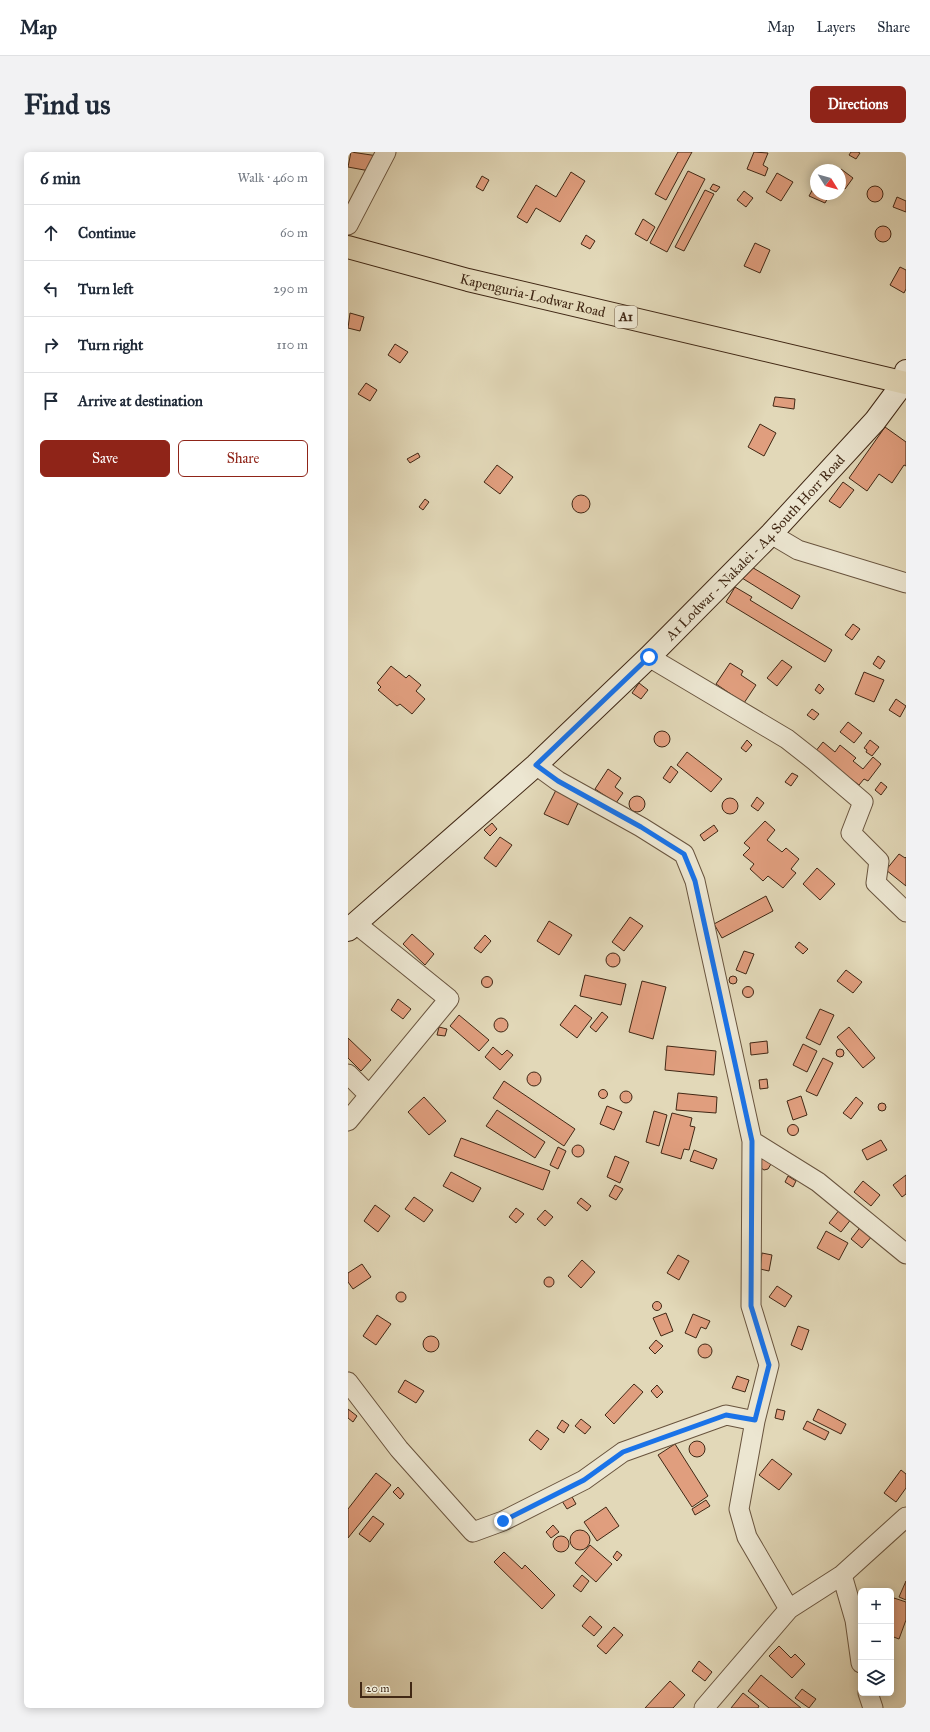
<!DOCTYPE html>
<meta charset="utf-8">
<style>
body{margin:0;font-family:"IM FELL Great Primer",serif;background:#f2f2f3;color:#1f2937}
.controls{position:absolute;right:12px;bottom:12px;display:grid;overflow:hidden;border-radius:6px;box-shadow:0 2px 10px #0003}
.controls button{width:36px;height:36px;display:grid;place-items:center;padding:0;border:0;border-bottom:1px solid #e0e1e3;background:#fff;color:#1f2937;font:20px sans-serif}
.compass{position:absolute;left:462px;top:12px;width:36px;height:36px;border-radius:50%;background:#fff;box-shadow:0 2px 10px #0003;rotate:127deg}
.scale{position:absolute;left:12px;bottom:10px;width:52px;box-sizing:border-box;padding-left:4px;border:2px solid #412815;border-top:0;font-size:11px;line-height:14px;white-space:nowrap;color:#412815;-webkit-text-stroke:3px #ece6d1;paint-order:stroke}
.stop{position:absolute;width:12px;height:12px;margin:-9px;border:3px solid #1a73e8;border-radius:50%;background:#fff}
.stop.end{background:#1a73e8;border-color:#fff;box-shadow:0 1px 4px #0008}
.list{margin:0;padding:0;list-style:none}
h2{display:flex;justify-content:space-between;align-items:center;height:52px;margin:0;padding:0 16px;font-size:17px}
h2 small{font-size:13px;font-weight:400;color:#747a83}
.list li{display:grid;grid-template-columns:26px 1fr auto;gap:12px;align-items:center;box-sizing:border-box;height:56px;padding:0 16px;border-top:1px solid #e0e1e3}
.list b{display:block;font-size:15px;white-space:nowrap}
.list em{font-size:13px;font-style:normal;color:#747a83}
.actions{display:flex;gap:8px;padding:12px 16px}
.actions a{flex:1;padding:9px 0;border:1px solid #8f2418;border-radius:6px;text-align:center;font-size:14px;color:#8f2418}
.actions .main{background:#8f2418;color:#fff}
.icon{flex:none;width:22px;height:22px;fill:none;stroke:currentColor;stroke-width:2;stroke-linecap:round;stroke-linejoin:round}
.map{position:relative;flex:none;width:558px;height:1556px;overflow:hidden;border-radius:6px}
header{display:flex;align-items:center;gap:24px;box-sizing:border-box;height:56px;padding:0 20px;background:#fff;border-bottom:1px solid #e0e1e3}
header strong{font-size:19px}
nav{display:flex;gap:22px;margin-inline-start:auto;font-size:14px}
.intro{display:flex;align-items:center;justify-content:space-between;box-sizing:border-box;height:96px;padding:0 24px}
h1{margin:0;font-size:28px}
.button{padding:10px 18px;border-radius:6px;background:#8f2418;color:#fff;font-size:14px;font-weight:700}
main{display:flex;gap:24px;padding:0 24px}
aside{flex:1;background:#fff;border-radius:6px;box-shadow:0 2px 10px #0003}
.map>svg:first-child{display:block}
</style>
<header>
<strong>Map</strong>
<nav><a>Map</a><a>Layers</a><a>Share</a></nav>
</header>
<div class="intro"><h1>Find us</h1><a class="button">Directions</a></div>
<main>
<aside>
<h2>6 min<small>Walk · 460 m</small></h2>
<ul class="list">
<li><svg class="icon" aria-label="ahead" viewBox="0 0 24 24"><path d="M12 20V5M6 11l6-6 6 6"/></svg><div><b>Continue</b></div><em>60 m</em></li>
<li><svg class="icon" aria-label="left" viewBox="0 0 24 24"><path d="M17 20v-9H6M10 6l-5 5 5 5"/></svg><div><b>Turn left</b></div><em>290 m</em></li>
<li><svg class="icon" aria-label="right" viewBox="0 0 24 24"><path d="M7 20v-9h11M14 6l5 5-5 5"/></svg><div><b>Turn right</b></div><em>110 m</em></li>
<li><svg class="icon" aria-label="arrive" viewBox="0 0 24 24"><path d="M6 21V4h12l-3 4 3 4H6"/></svg><div><b>Arrive at destination</b></div></li>
</ul>
<div class="actions"><a class="main">Save</a><a>Share</a></div>
</aside>
<div class="map">
<svg width="558" height="1556" viewBox="0 0 558 1556">
<rect width="100%" height="100%" fill="#e2d8b8"/>
<filter id="stains"><feTurbulence type="fractalNoise" baseFrequency=".005" numOctaves="4"/><feColorMatrix values="0 0 0 0 .2 0 0 0 0 .09 0 0 0 0 .02 0 0 0 .5 -.17"/></filter>
<radialGradient id="worn" r=".72"><stop offset=".6" stop-color="#630" stop-opacity="0"/><stop offset="1" stop-color="#630" stop-opacity=".3"/></radialGradient>
<path fill="#e09e7e" stroke="#412815" d="M3,0l27,4 -3,16 -27,-5z
M330,0h14l-26,48 -11,-6z
M406,0l14,1 -5,12 5,3 -3,8 -18,-7z
M503,0h7l2,1 -4,6 -7,-4z
M493,17l12,9 -8,11 -5,-3v-15z
M340,19l17,8 -38,73 -17,-9z
M223,20l14,9 -25,41 -24,-14 -9,15 -10,-6 19,-32 20,12z
M429,21l16,9 -12,19 -15,-9z
M134,24l7,4 -6,11 -7,-4z
M365,32l7,3 -4,5 -6,-3z
M519 42a8 8 0 1 1 16 0a8 8 0 1 1-16 0Z
M466,35l2,1v6h14l-5,9 -16,-7z
M357,38l9,4 -30,57 -9,-4z
M396,39l9,7 -7,9 -9,-7z
M549,45l9,4v11l-13,-5z
M295,67l12,8 -8,14 -12,-7z
M527 82a8 8 0 1 1 16 0a8 8 0 1 1-16 0Z
M238,83l9,6 -5,8 -9,-5z
M407,91l15,7 -10,23 -16,-7z
M552,115l6,3v19l-2,4 -14,-8z
M2,161l14,4 -4,14 -12,-3z
M47,192l13,8 -8,11 -12,-8z
M18,231l11,7 -7,11 -12,-7z
M427,245l20,2 -1,10 -21,-3z
M412,272l16,9 -12,23 -16,-9z
M537,275l21,15v24l-2,-1 -12,18 -13,-9 -12,17 -18,-13z
M70,301l2,4 -10,6 -3,-4z
M149,313l16,12 -13,17 -16,-12z
M495,330l11,8 -14,18 -11,-7z
M224 352a9 9 0 1 1 18 0a9 9 0 1 1-18 0Z
M77,347l4,3 -6,8 -4,-3z
M402,414l50,30 -8,13 -50,-31z
M387,435l17,10 -2,3 82,50 -7,12 -99,-60z
M505,472l7,5 -8,11 -7,-5z
M530,504l7,5 -5,8 -7,-5z
M434,508l10,7 -15,19 -10,-8z
M382,511l13,8 -2,4 15,10 -12,18 -28,-19z
M43,514l15,12 3,-3 12,10 -5,6 9,8 -13,15 -12,-10 -3,2 -19,-16 3,-3 -4,-4z
M516,520l20,8 -10,22 -19,-8z
M291,531l9,7 -7,9 -9,-6z
M471,532l5,5 -4,5 -5,-4z
M548,547l10,7 -6,11 -11,-7z
M464,557l7,5 -5,6 -7,-5z
M500,570l14,11 -8,10 -14,-11z
M306 587a8 8 0 1 1 16 0a8 8 0 1 1-16 0Z
M399,588l5,5 -6,7 -5,-4z
M522,588l9,7 -7,9 -6,-4 1,-2 -3,-2z
M475,590l12,10 5,-7 16,13 -3,3 10,8 10,-12 8,7 -13,17 -4,-2 -5,6 -44,-33z
M339,600l35,27 -11,13 -34,-27z
M323,614l7,6 -8,11 -7,-5z
M260,617l13,9 -6,9 8,6 -7,10 -21,-14z
M444,621l6,3 -7,10 -6,-4z
M533,630l6,5 -6,8 -6,-5z
M208,638l23,11 -11,24 -24,-11z
M281 652a8 8 0 1 1 16 0a8 8 0 1 1-16 0Z
M409,645l7,6 -6,8 -7,-5z
M374 654a8 8 0 1 1 16 0a8 8 0 1 1-16 0Z
M417,669l10,9 -8,10 15,12 4,-4 13,11 -8,10 5,4 -13,15 -15,-12 -5,5 -13,-12 4,-5 -11,-9 7,-7 -6,-5z
M144,671l5,6 -7,7 -6,-6z
M366,673l4,6 -14,10 -4,-6z
M152,685l12,8 -16,22 -12,-9z
M551,702l6,4 1,-1v29l-20,-16z
M469,716l18,16 -15,16 -17,-16z
M418,744l7,15 -51,27 -8,-14z
M282,765l13,9 -19,25 -12,-9z
M201,769l23,14 -13,20 -22,-14z
M64,782l22,20 -9,11 -22,-21z
M137,783l6,6 -10,12 -7,-5z
M451,790l9,7 -5,5 -8,-7z
M396,799l10,3 -8,20 -10,-4z
M258 808a7 7 0 1 1 14 0a7 7 0 1 1-14 0Z
M498,818l16,12 -9,11 -16,-12z
M237,823l41,9 -5,21 -41,-9z
M381 828a4 4 0 1 1 8 0a4 4 0 1 1-8 0Z
M133.5 830a5.5 5.5 0 1 1 11 0a5.5 5.5 0 1 1-11 0Z
M294,829l24,6 -13,52 -24,-7z
M394.5 840a5.5 5.5 0 1 1 11 0a5.5 5.5 0 1 1-11 0Z
M50,847l13,10 -8,10 -12,-9z
M227,853l17,13 -15,20 -17,-13z
M472,857l14,6 -14,30 -14,-7z
M254,860l6,5 -12,15 -6,-5z
M111,863l30,25 -10,11 -29,-25z
M146 873a7 7 0 1 1 14 0a7 7 0 1 1-14 0Z
M91,875l8,2 -2,7 -8,-1z
M501,875l26,31 -12,10 -26,-31z
M0,886l23,22 -10,11 -13,-13z
M419,889l1,12 -17,2 -1,-12z
M455,892l14,7 -10,21 -14,-7z
M319,894l49,5 -2,24 -49,-5z
M145,895l9,8 5,-5 6,5 -13,15 -15,-13z
M488 901a4 4 0 1 1 8 0a4 4 0 1 1-8 0Z
M475,906l10,5 -16,33 -11,-5z
M179 927a7 7 0 1 1 14 0a7 7 0 1 1-14 0Z
M419,927l1,9 -8,1 -1,-9z
M156,929l71,48 -11,17 -71,-48z
M250.5 942a4.5 4.5 0 1 1 9 0a4.5 4.5 0 1 1-9 0Z
M272 945a6 6 0 1 1 12 0a6 6 0 1 1-12 0Z
M330,941l39,4 -1,16 -40,-3z
M453,944l6,19 -14,5 -6,-19z
M76,945l22,24 -17,14 -21,-23z
M508,945l7,6 -12,16 -8,-6z
M530 955a4 4 0 1 1 8 0a4 4 0 1 1-8 0Z
M259,954l15,6 -8,18 -14,-6z
M149,958l48,32 -10,16 -49,-32z
M306,959l13,4 -8,31 -13,-4z
M324,961l20,5 -2,8 5,1 -6,23 -5,-1 -3,10 -20,-6z
M439.5 978a5.5 5.5 0 1 1 11 0a5.5 5.5 0 1 1-11 0Z
M113,986l89,33 -7,19 -89,-34z
M533,988l6,10 -20,10 -5,-10z
M224 999a6 6 0 1 1 12 0a6 6 0 1 1-12 0Z
M210,995l8,4 -8,18 -8,-4z
M346,998l23,9 -4,10 -23,-8z
M267,1004l14,6 -9,21 -13,-6z
M414,1006l9,6 -3,5 -4,1 -3,-2v-9z
M103,1020l30,16 -8,14 -30,-16z
M558,1023v19l-4,3 -9,-12z
M440,1024l8,5 -3,6 -8,-5z
M515,1029l17,14 -9,11 -17,-14z
M267,1033l8,4 -7,11 -7,-4z
M66,1045l19,13 -9,12 -19,-13z
M233,1046l10,8 -4,5 -10,-8z
M27,1053l15,11 -12,16 -14,-11z
M168,1056l8,6 -8,9 -7,-6z
M492,1057l12,9 -11,14 -12,-9z
M197,1058l8,7 -8,9 -8,-7z
M514,1073l11,10 -11,13 -11,-9z
M478,1079l22,12 -9,17 -22,-12z
M414,1101l10,2 -3,16 -9,-2z
M330,1103l11,6 -10,19 -12,-7z
M234,1108l13,12 -14,16 -13,-12z
M14,1112l9,13 -18,12 -5,-7v-9z
M196 1130a5 5 0 1 1 10 0a5 5 0 1 1-10 0Z
M429,1134l15,10 -7,11 -16,-10z
M48 1145a5 5 0 1 1 10 0a5 5 0 1 1-10 0Z
M304.5 1154a4.5 4.5 0 1 1 9 0a4.5 4.5 0 1 1-9 0Z
M318,1161l7,18 -12,5 -8,-18z
M345,1162l17,7 -4,8 -5,-2 -5,11 -11,-5z
M29,1163l14,9 -15,21 -13,-9z
M450,1174l11,4 -7,20 -11,-5z
M75 1192a8 8 0 1 1 16 0a8 8 0 1 1-16 0Z
M308,1188l7,6 -8,8 -6,-6z
M350 1199a7 7 0 1 1 14 0a7 7 0 1 1-14 0Z
M389,1224l12,4 -4,12 -13,-4z
M57,1228l19,11 -8,12 -18,-11z
M286,1232l9,8 -29,32 -9,-9z
M309,1233l6,7 -6,6 -6,-7z
M0,1257l9,7 -4,6 -5,-4z
M429,1257l8,2 -2,9 -8,-2z
M470,1257l28,15 -5,10 -28,-14z
M233,1267l10,8 -6,7 -10,-8z
M214,1268l7,5 -5,8 -7,-5z
M459,1269l22,11 -4,8 -22,-11z
M189,1278l12,9 -8,11 -12,-10z
M341 1297a8 8 0 1 1 16 0a8 8 0 1 1-16 0Z
M327,1292l33,52 -16,11 -34,-52z
M424,1307l20,15 -13,16 -20,-15z
M553,1318l5,4v14l-10,14 -12,-9z
M28,1321l15,12 -43,53v-29z
M50,1335l6,7 -4,5 -7,-7z
M223,1343l5,9 -9,5 -5,-8z
M358,1348l4,6 -15,9 -3,-6z
M258,1355l13,19 -22,15 -13,-19z
M25,1364l11,8 -14,18 -11,-8z
M205,1373l6,7 -8,6 -5,-6z
M222 1388a10 10 0 1 1 20 0a10 10 0 1 1-20 0Z
M205 1392a8 8 0 1 1 16 0a8 8 0 1 1-16 0Z
M242,1393l22,19 -16,18 -21,-19z
M269,1399l5,4 -5,6 -4,-4z
M156,1400l18,17 3,-4 30,30 -13,14 -48,-47z
M234,1423l7,6 -8,11 -8,-6z
M558,1429v19l-7,-3z
M546,1446l12,4v18l-7,19 -8,-3v-30z
M242,1464l12,11 -8,9 -12,-10z
M266,1475l9,8 -17,19 -9,-8z
M431,1494l12,12 4,-4 10,10 -13,14 -23,-22z
M351,1509l13,11 -7,9 -13,-10z
M413,1523l40,33h-32l-21,-17z
M322,1529l15,14 -12,13h-28z
M454,1537l14,10 -7,9 -14,-10z
M395,1541l16,13 -1,2h-27z"/>
<g fill="none" stroke-linecap="round" stroke-linejoin="round">
<defs>
<path id="street" d="M0,73l38,-73
M423,382l27,16 108,33
M301,505l138,82 28,22 48,41 -12,31 28,28 -3,22 30,29
M188,613l22,16 83,46 43,27 11,27 57,260 -1,165 18,59 -14,56
M0,922l21,21
M0,969l101,-122 -94,-76
M404,989l66,41 88,72
M0,1230l51,67 74,83 30,-11 81,-41 39,-28 103,-37 29,6 -16,88 8,28 42,72
M494,1423l13,45 6,43
M520,1541l5,15
M356,1556l85,-99 53,-34 64,-58"/>
<g id="secondary">
<path id="s1" d="M0,778l188,-165 113,-108 122,-123 104,-113 29,-39 2,-11"/>
</g>
<g id="highway">
<path id="s2" d="M0,95l120,33 438,103"/>
</g>
</defs>
<use href="#street" stroke="#69543e" stroke-width="21"/>
<use href="#secondary" stroke="#412815" stroke-width="24"/>
<use href="#highway" stroke="#412815" stroke-width="24"/>
<use href="#street" stroke="#ece6d1" stroke-width="19"/>
<use href="#secondary" stroke="#ece6d1" stroke-width="22"/>
<use href="#highway" stroke="#e2d8b8" stroke-width="22"/>
</g>
<g fill="none" stroke-linecap="round" stroke-linejoin="round">
<path stroke="#1a73e8" stroke-width="5" d="M155,1369l81,-41 39,-28 103,-37 29,5 14,-55 -18,-59 1,-165 -57,-260 -11,-27 -43,-27 -83,-46 -22,-16 113,-108"/>
</g>
<g text-anchor="middle" dominant-baseline="central" stroke-width="4" stroke-linejoin="round" paint-order="stroke">
<rect fill="#ece6d1" stroke="#74614d" stroke-width="1" x="267" y="154" width="22" height="22" rx="3"/>
<g font-size="13" font-weight="bold" fill="#412815">
<text x="278" y="165">A1</text>
</g>
<g font-size="14" fill="#412815" stroke="#ece6d1">
<text stroke="none"><textPath href="#s2" startOffset="191">Kapenguria-Lodwar Road</textPath></text>
<text stroke="none"><textPath href="#s1" startOffset="559">A1 Lodwar - Nakalei - A4 South Horr Road</textPath></text>
</g>
</g>
<rect width="100%" height="100%" filter="url(#stains)"/>
<rect width="100%" height="100%" fill="url(#worn)"/>
</svg>
<div class="controls">
<button>+</button>
<button>−</button>
<button><svg class="icon" aria-label="layers" viewBox="0 0 24 24"><path d="M12 4l9 5-9 5-9-5zM3 14l9 5 9-5"/></svg></button>
</div>
<svg class="compass" viewBox="-18 -18 36 36"><path d="M0-13l5 13h-10z" fill="#e53935"/><path d="M0 13l5-13h-10z" fill="#747a83"/></svg>
<div class="scale">20 m</div>
<div class="stop" style="left:301px;top:505px"></div>
<div class="stop end" style="left:155px;top:1369px"></div>
</div>
</main>
